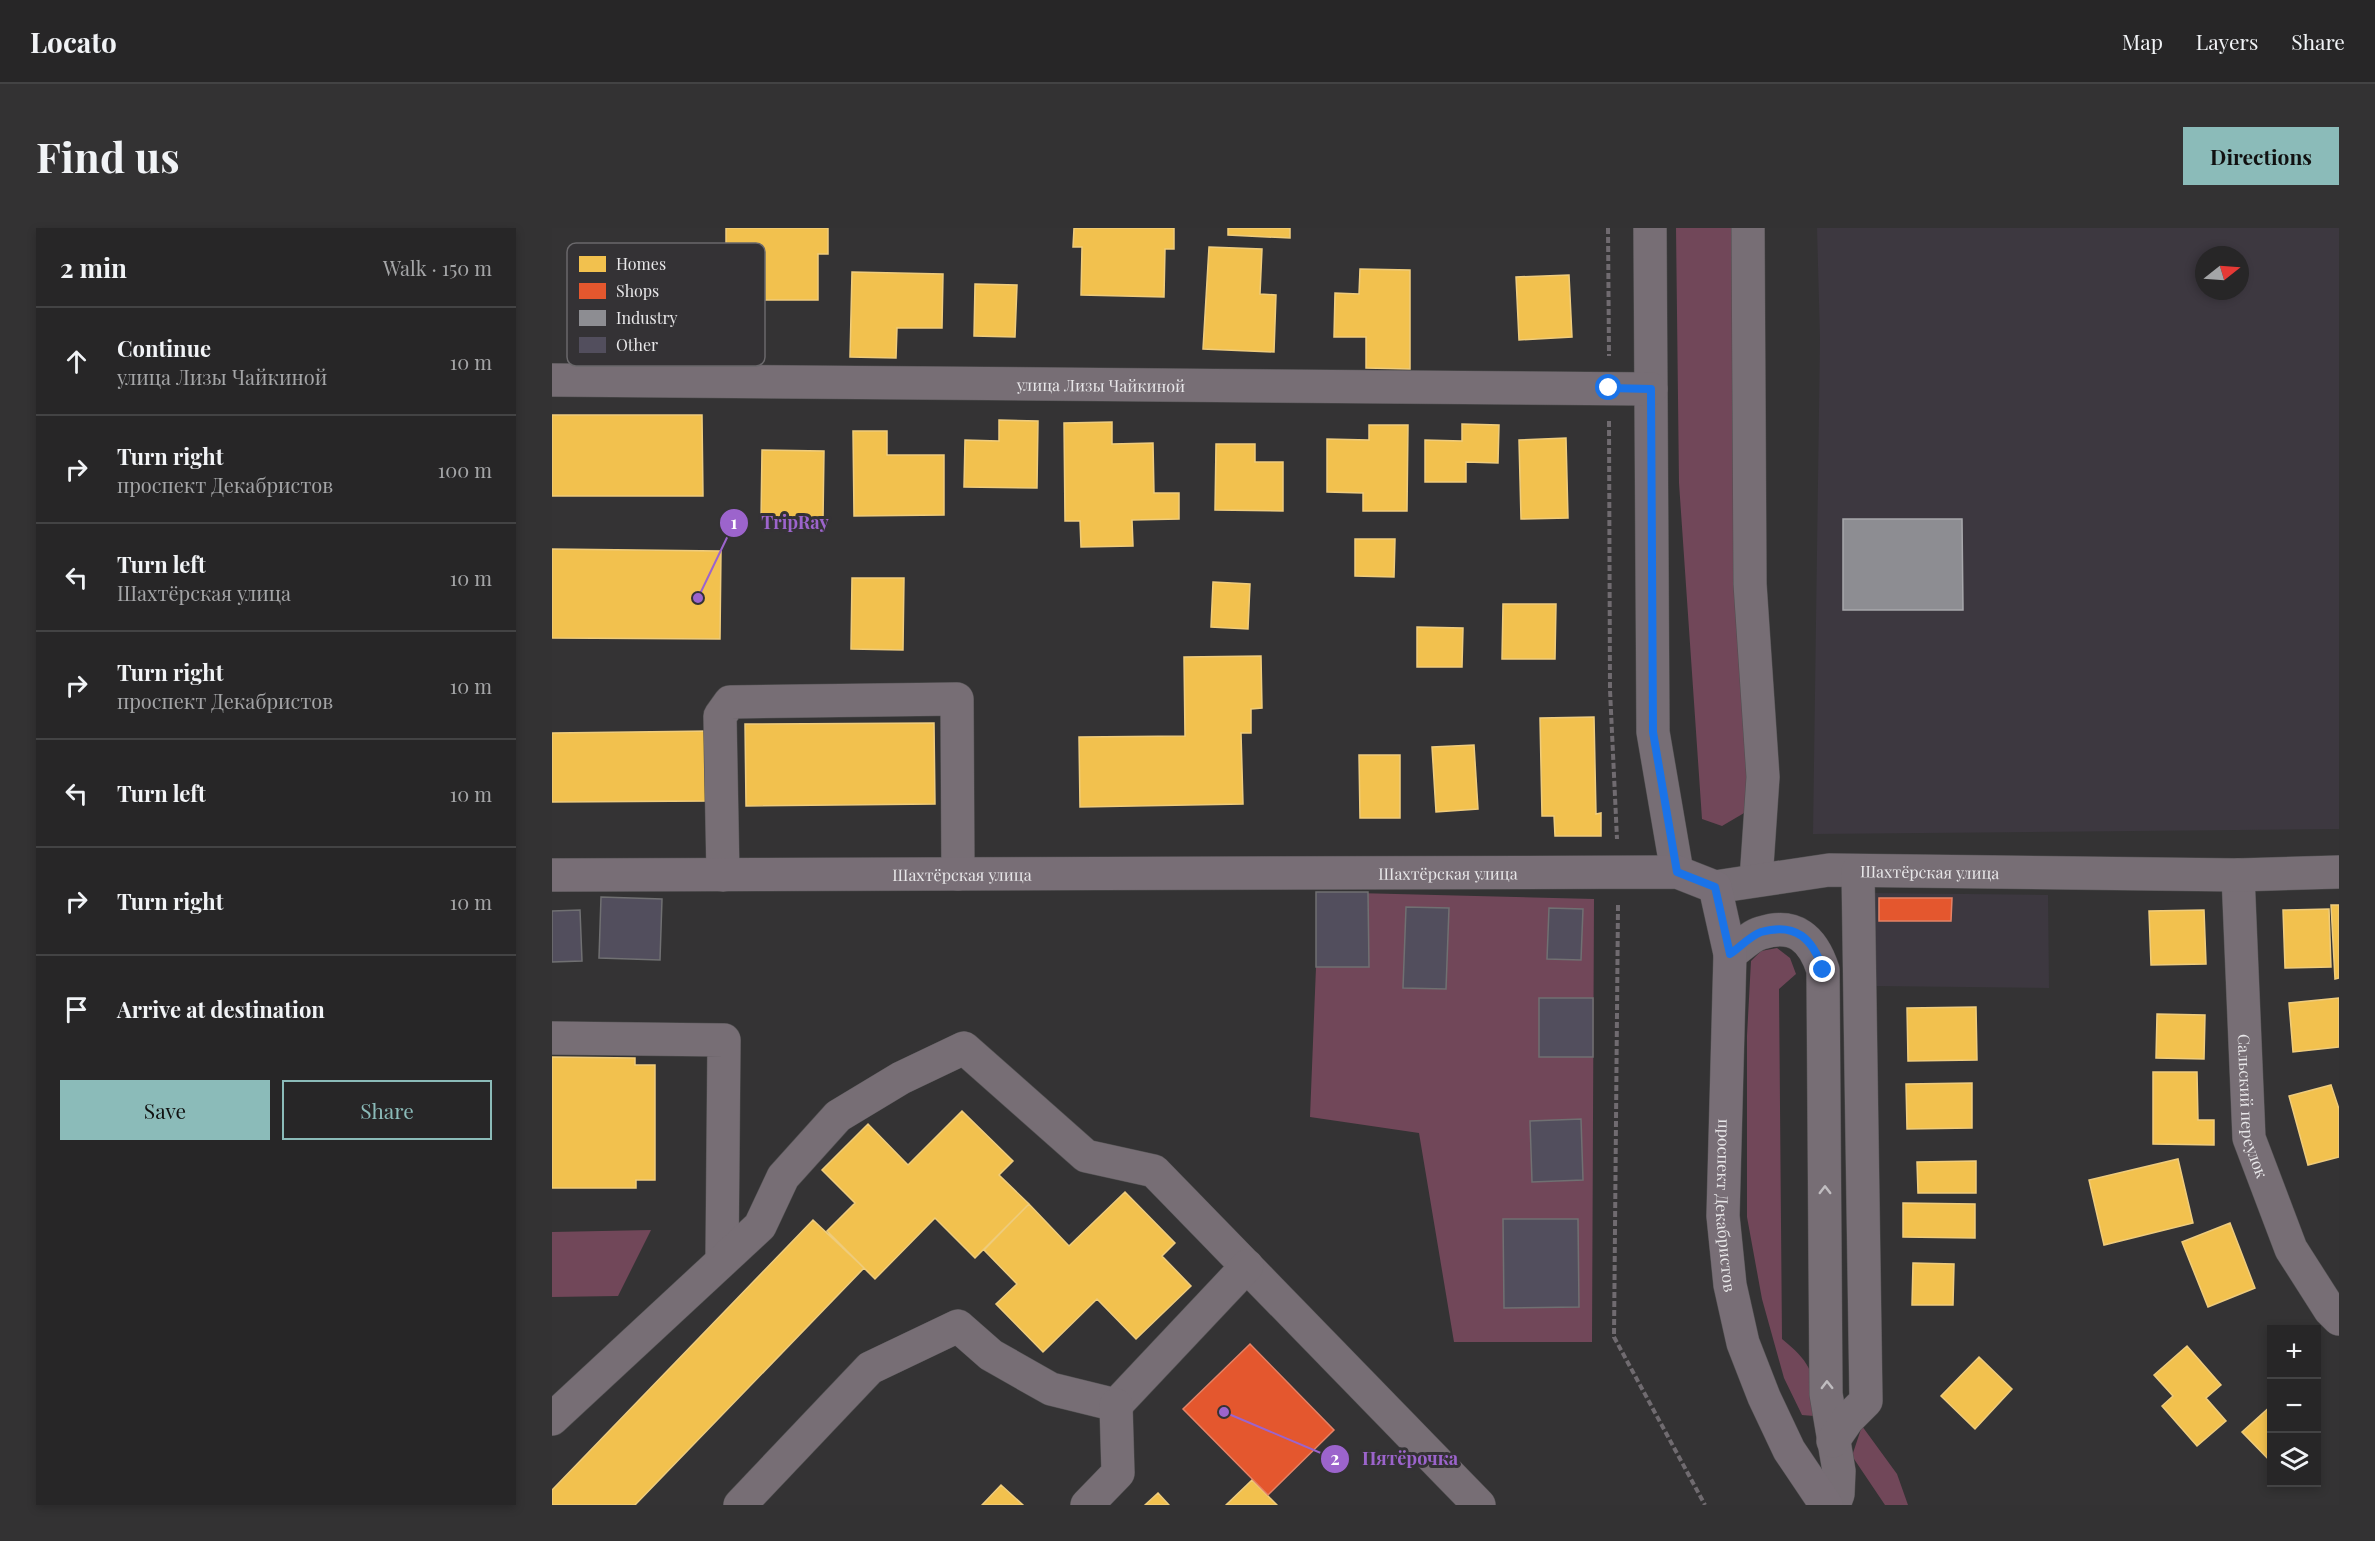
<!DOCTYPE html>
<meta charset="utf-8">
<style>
body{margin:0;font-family:"Playfair Display",serif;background:#333233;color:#f1f3f6}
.controls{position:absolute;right:18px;bottom:18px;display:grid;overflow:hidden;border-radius:0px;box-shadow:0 3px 9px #0003}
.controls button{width:54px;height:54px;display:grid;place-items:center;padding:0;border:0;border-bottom:2px solid #434344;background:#272627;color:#f1f3f6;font:30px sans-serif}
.compass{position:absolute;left:1643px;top:18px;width:54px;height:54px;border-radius:50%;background:#272627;box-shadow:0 3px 9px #0003;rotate:73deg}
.stop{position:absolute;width:18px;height:18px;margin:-14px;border:4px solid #1a73e8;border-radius:50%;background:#fff}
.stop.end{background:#1a73e8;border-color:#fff;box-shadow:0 2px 6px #0008}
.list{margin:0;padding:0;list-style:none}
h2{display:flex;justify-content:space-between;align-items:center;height:78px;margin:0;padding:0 24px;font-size:26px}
h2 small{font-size:20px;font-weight:400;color:#a4a5a7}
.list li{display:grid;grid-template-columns:39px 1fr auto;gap:18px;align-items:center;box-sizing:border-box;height:108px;padding:0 24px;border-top:2px solid #434344}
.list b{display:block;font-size:22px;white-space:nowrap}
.list p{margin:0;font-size:20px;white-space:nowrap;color:#a4a5a7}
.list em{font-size:20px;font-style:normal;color:#a4a5a7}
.actions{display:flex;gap:12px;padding:18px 24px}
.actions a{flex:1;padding:14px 0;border:2px solid #8bbbb9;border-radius:0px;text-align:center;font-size:21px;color:#8bbbb9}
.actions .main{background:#8bbbb9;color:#111}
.icon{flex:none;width:33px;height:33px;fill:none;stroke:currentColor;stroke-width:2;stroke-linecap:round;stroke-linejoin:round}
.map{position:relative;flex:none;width:1787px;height:1277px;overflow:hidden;border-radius:0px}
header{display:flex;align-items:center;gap:36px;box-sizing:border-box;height:84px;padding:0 30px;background:#272627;border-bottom:2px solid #434344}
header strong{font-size:28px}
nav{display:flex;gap:33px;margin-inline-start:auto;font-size:21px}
.intro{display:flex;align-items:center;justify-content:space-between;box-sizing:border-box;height:144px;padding:0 36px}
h1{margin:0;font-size:42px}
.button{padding:15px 27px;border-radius:0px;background:#8bbbb9;color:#111;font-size:21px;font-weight:700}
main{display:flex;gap:36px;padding:0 36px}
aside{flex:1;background:#272627;border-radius:0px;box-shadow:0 3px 9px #0003}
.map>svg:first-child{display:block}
</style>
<header>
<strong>Locato</strong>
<nav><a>Map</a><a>Layers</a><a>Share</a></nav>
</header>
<div class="intro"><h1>Find us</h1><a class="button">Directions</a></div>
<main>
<aside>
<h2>2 min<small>Walk · 150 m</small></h2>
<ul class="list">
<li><svg class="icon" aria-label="ahead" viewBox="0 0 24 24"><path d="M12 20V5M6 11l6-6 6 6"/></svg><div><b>Continue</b><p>улица Лизы Чайкиной</p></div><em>10 m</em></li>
<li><svg class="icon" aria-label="right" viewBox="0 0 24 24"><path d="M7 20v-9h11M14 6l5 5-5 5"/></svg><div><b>Turn right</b><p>проспект Декабристов</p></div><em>100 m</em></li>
<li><svg class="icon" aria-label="left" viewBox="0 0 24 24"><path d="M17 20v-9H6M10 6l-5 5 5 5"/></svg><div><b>Turn left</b><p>Шахтёрская улица</p></div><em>10 m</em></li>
<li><svg class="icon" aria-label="right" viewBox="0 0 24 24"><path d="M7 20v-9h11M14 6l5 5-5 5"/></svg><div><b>Turn right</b><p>проспект Декабристов</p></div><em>10 m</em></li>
<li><svg class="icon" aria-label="left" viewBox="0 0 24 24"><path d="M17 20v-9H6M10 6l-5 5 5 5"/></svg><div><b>Turn left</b></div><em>10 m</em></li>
<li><svg class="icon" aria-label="right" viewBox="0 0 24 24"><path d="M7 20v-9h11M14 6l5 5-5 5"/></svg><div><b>Turn right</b></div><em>10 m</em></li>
<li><svg class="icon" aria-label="arrive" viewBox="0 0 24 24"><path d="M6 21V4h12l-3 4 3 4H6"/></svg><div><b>Arrive at destination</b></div></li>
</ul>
<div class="actions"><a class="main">Save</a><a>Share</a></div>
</aside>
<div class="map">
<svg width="1787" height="1277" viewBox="0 0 1787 1277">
<rect width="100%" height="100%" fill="#343334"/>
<path fill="#3d3840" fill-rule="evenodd" d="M1265,0h522v601l-526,5 7,-495zM1652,27h36v36h-36z
M1323,665l173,2 1,93 -174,-2z"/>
<path fill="#714759" d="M1124,0h59l21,578 -34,20 -20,-7 -23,-336z
M764,664l278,7 -2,443h-138l-35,-209 -109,-16 6,-150z
M1225,720l13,10 6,16 -17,15 3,350c32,26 34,38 32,77l-12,-1 -18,-37 -22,-79 -15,-82v-181l4,-75 10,-10z
M99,1002l-33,66 -66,1v-65z
M1310,1198l35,48 11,31h-23l-33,-49z"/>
<path fill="#f2c14e" stroke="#efcc7c" stroke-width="1.5" d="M174,0h102v26h-10v46h-82l-1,-47h-9z
M522,0h100v21h-9l-1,48 -83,-2 1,-48h-9z
M676,0h62v10l-62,-3z
M657,19l53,2 -2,45 16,1 -2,57 -71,-3z
M808,41l50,1v99l-44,-1v-31h-32l1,-44 24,1z
M300,44l91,2 -1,54h-45l-1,30 -46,-1z
M1017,47l3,62 -53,3 -3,-63z
M423,56l42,1 -2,52 -41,-1z
M0,187h150l1,81h-151z
M447,192l39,1 -1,67 -73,-1 1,-47 34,1z
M560,194v22l41,-1 1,50h25v26l-47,1 1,26 -52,1 -1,-26h-15l-1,-98z
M910,196l37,1 -1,38 -32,-1v20h-41v-42l37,1z
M817,197h39l-1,86h-44v-18l-36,-1v-53l42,1z
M301,203h34v24h57v60l-90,1z
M1014,210l2,80 -47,1 -2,-79z
M664,216h39v18h28v49l-68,-1z
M210,222l62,1 -1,70 -62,-1z
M803,311h40l-1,38 -39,-1z
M0,321l169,2 -1,88 -168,-1z
M300,350h52l-1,72 -52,-1z
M661,354l37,2 -2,45 -37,-2z
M951,376h53l-1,55h-53z
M865,399l46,1 -1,39h-45z
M709,428l1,52 -11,1v24h-10l2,71 -163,3 -1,-70 106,-1 -1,-79z
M1042,489l2,97 5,-1v23h-46l-1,-20h-12l-2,-98z
M382,495l1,81 -189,2 -1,-82z
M158,503v70l-158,1v-69z
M922,517l4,64 -42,3 -4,-65z
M807,527h41v63h-40z
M1779,677h8v73l-4,1z
M1777,681l2,58 -46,1 -2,-58z
M1652,682l2,54 -55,1 -2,-54z
M1787,770v49l-46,5 -4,-49z
M1424,779l1,53 -69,1 -1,-53z
M1605,786l48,1 -1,44 -48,-1z
M0,829l83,1v7h20v115h-19v8h-84z
M1601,844h44l1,48h16v25l-61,-1z
M1420,855v45l-65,1 -1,-45z
M1779,857l8,24v48l-31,8 -19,-69z
M410,883l51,50 -14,14 30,29 -54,54 -40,-40 -60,61 -48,-48 28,-28 -33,-33 46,-46 40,41z
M1626,931l15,64 -89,22 -15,-65z
M1424,933v32h-58l-1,-31z
M573,964l50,51 -13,13 29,30 -55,53 -39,-40 -54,53 -47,-48 21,-20 -33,-34 45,-46 40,42z
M1351,975l72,1v34l-72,-1z
M261,992l51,48 -229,237h-83v-15z
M1678,995l25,65 -47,19 -26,-65z
M1361,1035l41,1 -1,41h-41z
M1635,1118l34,39 -15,13 20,23 -29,25 -35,-40 11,-10 -19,-21z
M1427,1129l33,32 -37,40 -34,-33z
M1720,1177v58l-30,-31z
M700,1252l25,25h-51z
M449,1257l22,20h-41z
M606,1265l11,12h-24z"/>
<path fill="#e4572e" stroke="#e58266" stroke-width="1.5" d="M1327,670h73l-1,23h-72z
M698,1116l84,86 -66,65 -85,-86z"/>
<path fill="#8d8d92" stroke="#a8a8ac" stroke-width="1.5" d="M1291,291h119l1,91h-120z"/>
<path fill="#524e5d" stroke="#707072" stroke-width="1.5" d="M764,664h52l1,75h-53z
M49,669l61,2 -2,61 -61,-2z
M854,679l43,1 -3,81 -43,-1z
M997,680l34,1 -2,51 -34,-1z
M28,682l2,51 -30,1v-51z
M987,770h54v59h-54z
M1029,891l2,61 -51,2 -2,-61z
M951,991h75l1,88 -75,1z"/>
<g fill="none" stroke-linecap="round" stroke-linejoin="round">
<defs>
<g id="minor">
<path d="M1098,0l3,504 24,140"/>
<path d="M1196,0l2,356 13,193 -7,103"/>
<path id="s1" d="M0,152l1099,9"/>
<path d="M171,647l-3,-159 10,-14 227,-3 1,175"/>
<path id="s2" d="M1686,647l11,263 42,111 39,61 9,9"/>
<path id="s3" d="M1163,659l114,-17 409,5 101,-3"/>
<path d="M1178,726c9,-6 20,-18 31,-21 34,-11 52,6 62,37l3,424 13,77 -1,23 -4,11"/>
<path d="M0,810l172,2 -2,219"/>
<path d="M0,1191l208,-193 23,-49 55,-61 63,-38 63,-30 122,108 68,15 325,334"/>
<path d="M1281,1213l15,-22 18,-18 -8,-530"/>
<path d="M188,1277l130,-137 88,-42 33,29 60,34 65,16 131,-139"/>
<path d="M535,1277l31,-32 -2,-68"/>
</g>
<g id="major">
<path id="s4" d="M0,647l1125,-3 38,15 15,67 -7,262 7,69 13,58 21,54 25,53 37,55"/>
</g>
</defs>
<use href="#minor" stroke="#515051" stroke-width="34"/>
<use href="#major" stroke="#515051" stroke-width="34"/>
<path stroke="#706b70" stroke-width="4" stroke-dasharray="6 3" stroke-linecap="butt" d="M1056,0l1,128
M1057,193l1,269 7,149
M1066,677l-4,432 91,168"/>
<use href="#minor" stroke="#776e75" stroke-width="33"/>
<use href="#major" stroke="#786e76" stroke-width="33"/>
</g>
<defs><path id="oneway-chevron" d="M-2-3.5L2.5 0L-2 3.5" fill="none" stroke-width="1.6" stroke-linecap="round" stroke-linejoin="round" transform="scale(1.5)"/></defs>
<g stroke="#c0bdc0">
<use href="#oneway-chevron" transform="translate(1273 962) rotate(-90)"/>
<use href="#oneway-chevron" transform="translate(1275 1157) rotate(-91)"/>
</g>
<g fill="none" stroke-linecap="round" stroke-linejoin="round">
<path stroke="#1a73e8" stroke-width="8" d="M1057,160l42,1 2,343 24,140 38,15 15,67c9,-6 20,-18 31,-22 35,-10 52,7 62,38"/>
</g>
<g text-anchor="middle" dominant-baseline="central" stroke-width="6" stroke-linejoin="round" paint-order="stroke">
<g font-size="16" fill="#e8e7e9" stroke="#343235">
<text stroke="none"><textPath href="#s1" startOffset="549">улица Лизы Чайкиной</textPath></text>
<text stroke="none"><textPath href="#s3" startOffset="216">Шахтёрская улица</textPath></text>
<text stroke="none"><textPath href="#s4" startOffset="896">Шахтёрская улица</textPath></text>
<text stroke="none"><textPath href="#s4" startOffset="410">Шахтёрская улица</textPath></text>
<text stroke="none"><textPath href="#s2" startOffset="232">Сальский переулок</textPath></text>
<text stroke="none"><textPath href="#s4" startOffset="1486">проспект Декабристов</textPath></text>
</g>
</g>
<rect x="15" y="15" width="198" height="123" rx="9" fill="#343235" stroke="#6a686b" stroke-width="1.5"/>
<rect x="27" y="28" width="27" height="16" fill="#f2c14e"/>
<rect x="27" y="55" width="27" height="16" fill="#e4572e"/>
<rect x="27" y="82" width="27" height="16" fill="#8d8d92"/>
<rect x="27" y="109" width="27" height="16" fill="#524e5d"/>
<g font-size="16" fill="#e8e7e9">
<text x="64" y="42">Homes</text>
<text x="64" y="69">Shops</text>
<text x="64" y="96">Industry</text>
<text x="64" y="123">Other</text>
</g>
<path fill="none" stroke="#9c64cc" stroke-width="2" d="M146 370L182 295M672 1184L783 1231"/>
<g fill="#9c64cc" stroke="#343235" stroke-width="2">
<circle cx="146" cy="370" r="6"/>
<circle cx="672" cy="1184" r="6"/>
<circle cx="182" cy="295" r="15"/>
<circle cx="783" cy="1231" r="15"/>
</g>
<g font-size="18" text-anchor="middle" font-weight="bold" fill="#fff">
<text x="182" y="301">1</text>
<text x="783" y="1237">2</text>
</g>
<g font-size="18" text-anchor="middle" font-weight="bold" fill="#9c64cc" stroke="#343235" stroke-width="6" stroke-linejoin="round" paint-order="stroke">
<text x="243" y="301">TripRay</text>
<text x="858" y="1237">Пятёрочка</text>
</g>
</svg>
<div class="controls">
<button>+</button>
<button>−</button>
<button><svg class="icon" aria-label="layers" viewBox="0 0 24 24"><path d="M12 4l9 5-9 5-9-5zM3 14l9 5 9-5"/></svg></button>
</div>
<svg class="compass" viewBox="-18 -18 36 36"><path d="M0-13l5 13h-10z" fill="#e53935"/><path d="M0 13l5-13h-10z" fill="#a4a5a7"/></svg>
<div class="stop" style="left:1057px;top:160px"></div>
<div class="stop end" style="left:1271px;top:742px"></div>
</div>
</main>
